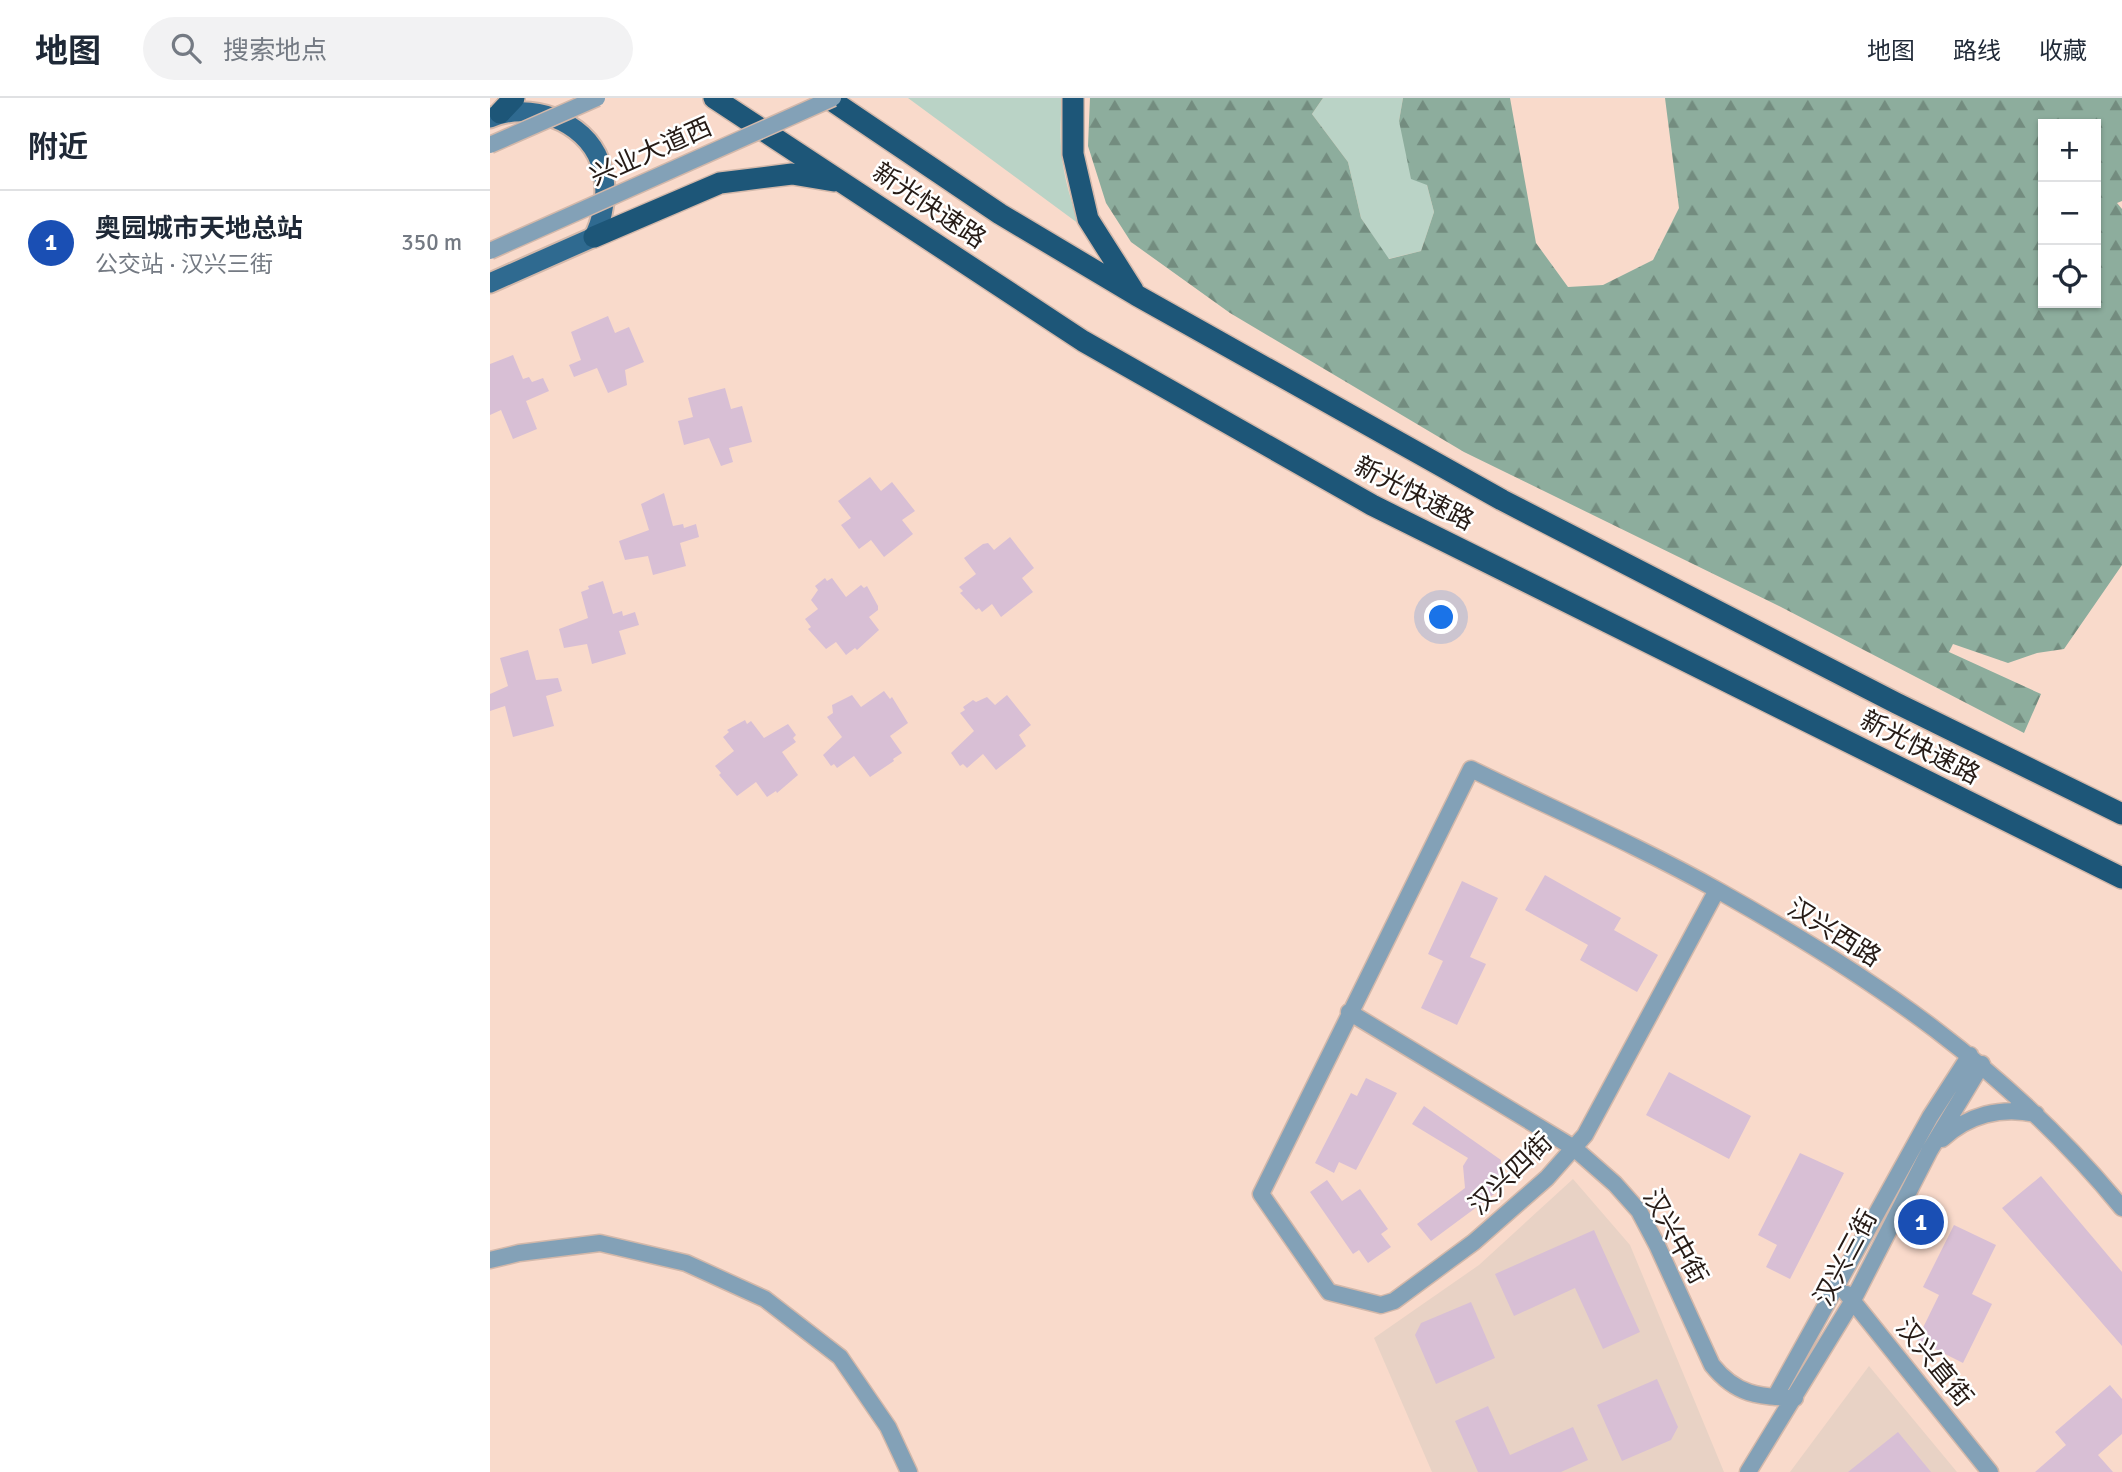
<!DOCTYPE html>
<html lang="zh">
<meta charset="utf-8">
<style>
body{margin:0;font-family:Signika,"Noto Sans SC",sans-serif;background:#f2f2f3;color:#1f2937}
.controls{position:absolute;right:21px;top:21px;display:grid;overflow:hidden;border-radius:0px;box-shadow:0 2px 5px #0004}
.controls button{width:63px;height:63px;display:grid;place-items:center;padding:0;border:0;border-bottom:2px solid #e0e1e3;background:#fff;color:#1f2937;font:35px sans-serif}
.you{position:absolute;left:952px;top:520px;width:24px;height:24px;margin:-18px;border:5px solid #fff;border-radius:50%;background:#1a73e8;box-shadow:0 0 0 10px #1a73e833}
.badge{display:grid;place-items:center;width:46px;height:46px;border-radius:50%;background:#ea580c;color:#fff;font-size:23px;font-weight:700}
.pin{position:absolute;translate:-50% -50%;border:4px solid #fff;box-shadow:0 2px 7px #0006}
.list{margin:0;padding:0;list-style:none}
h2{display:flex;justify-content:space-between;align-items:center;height:91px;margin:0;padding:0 28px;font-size:30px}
h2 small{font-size:23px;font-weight:400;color:#747a83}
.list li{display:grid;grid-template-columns:46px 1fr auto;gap:21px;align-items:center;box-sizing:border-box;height:105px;padding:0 28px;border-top:2px solid #e0e1e3}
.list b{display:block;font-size:26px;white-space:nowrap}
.list p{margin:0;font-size:23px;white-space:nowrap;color:#747a83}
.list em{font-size:23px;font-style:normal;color:#747a83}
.icon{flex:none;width:38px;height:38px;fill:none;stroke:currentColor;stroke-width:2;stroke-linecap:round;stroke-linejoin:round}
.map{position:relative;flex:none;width:1632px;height:1374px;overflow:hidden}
header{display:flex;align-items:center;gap:42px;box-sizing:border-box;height:98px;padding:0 35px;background:#fff;border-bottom:2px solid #e0e1e3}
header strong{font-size:33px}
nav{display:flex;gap:38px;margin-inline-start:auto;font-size:24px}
.search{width:490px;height:63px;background:#f2f2f3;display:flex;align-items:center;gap:18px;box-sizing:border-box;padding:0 24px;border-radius:38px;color:#747a83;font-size:26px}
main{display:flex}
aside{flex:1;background:#fff}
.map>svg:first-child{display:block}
</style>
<header>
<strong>地图</strong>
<div class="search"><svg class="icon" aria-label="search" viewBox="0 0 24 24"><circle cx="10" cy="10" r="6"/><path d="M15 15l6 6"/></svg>搜索地点</div>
<nav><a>地图</a><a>路线</a><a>收藏</a></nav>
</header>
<main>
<aside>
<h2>附近<small></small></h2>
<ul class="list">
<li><span class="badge" style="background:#1a4fb4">1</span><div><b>奥园城市天地总站</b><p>公交站 · 汉兴三街</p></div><em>350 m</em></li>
</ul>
</aside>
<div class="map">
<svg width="1632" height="1374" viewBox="0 0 1632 1374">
<defs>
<pattern id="forest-firs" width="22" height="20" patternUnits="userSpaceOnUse" patternTransform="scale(1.75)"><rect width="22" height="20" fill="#8dad9d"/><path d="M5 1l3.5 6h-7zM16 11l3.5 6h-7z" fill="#738c7f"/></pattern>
</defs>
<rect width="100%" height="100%" fill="#f9dacb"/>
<path fill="#e8d2c5" d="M1083,1081l57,66 94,227h-292l-58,-134 105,-73z
M1379,1268l88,106h-167z"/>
<path fill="#bad3c6" d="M418,0h154c-4,54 0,75 17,126z
M833,0h80l-4,23 28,64 7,27 -13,39 -33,8 -27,-41 -13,-56 -36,-48z"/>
<path fill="url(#forest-firs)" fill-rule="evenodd" d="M600,0h233l-11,16 36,48 13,56 28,41 32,-8 13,-39 -7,-27 -16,-6 -12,-58 4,-23h107l26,145 32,44 35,-2 50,-25 26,-52 -14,-110h457v103l-5,2 5,6v356l-58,84 -27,4 -29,10 -55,-19 -4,8 92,42 -17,39 -243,-126 -317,-155 -234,-139 -99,-71 -25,-39 -18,-57zM1553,26h53v179h-53z"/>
<path fill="#d8bfd5" d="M118,218l7,17 14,-6 15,35 -19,8 2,15 -19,8 -11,-25 -23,9 -5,-12 12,-5 -10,-28z
M23,257l10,24 6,-2 3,5 11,-4 6,13 -23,10 11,28 -24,10 -12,-29 -11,5v-51z
M235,290l6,21 11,-3 10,36 -23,6 4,14 -12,4 -12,-28 -25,7 -6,-24 15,-4 -5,-19z
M380,379l11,14 11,-9 23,29 -13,9 11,14 -29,23 -13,-17 -12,9 -18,-24 10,-7 -13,-17z
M174,395l9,33 10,-2 1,4 12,-4 3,13 -19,6 6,23 -33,9 -5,-19 -23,4 -6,-19 30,-11 -8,-26z
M520,439l24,31 -12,10 11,14 -32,25 -9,-13 -10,8 -3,-4 -3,2 -16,-17 3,-2 -4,-4 17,-13 -12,-16 19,-14 5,-1 6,7z
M335,480l2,3 5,-3 14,19 15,-12 3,3 3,-2 11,20v4l-9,7 10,13 -22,20 -2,-2 -9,7 -10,-13 -10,7 -18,-20 3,-2 -6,-8 13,-10 -7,-9 7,-10 -3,-4z
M113,483l10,33 9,-3 1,5 12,-4 4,13 -20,6 7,23 -34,10 -5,-20 -23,4 -5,-19 29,-11 -7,-26 8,-3 -1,-3z
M38,552l8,30 22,-2 4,13 -16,5 8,30 -41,11 -8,-31 -15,5v-17l18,-8 -8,-28z
M394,593l6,8 2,-2 16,26 -18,13 12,17 -9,6 1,2 -24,16 -16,-21 -17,12 -3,-4 -3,2 -8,-11 19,-18 -15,-20 6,-4 -1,-8 20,-10 9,12z
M517,597l24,30 -12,10 7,11 -30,24 -13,-16 -16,14 -4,-4 -3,2 -9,-13 23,-22 -14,-18 5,-3 -2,-3 10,-7 3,2 11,-5 8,8z
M255,622l2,4 4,-3 13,17 24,-14 8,11 -3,3 3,4 -14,10 16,23 -21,18 -1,-2 -9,6 -11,-15 -19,14 -18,-21 2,-2 -6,-7 19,-15 -11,-14 6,-5 -2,-2z
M1055,777l76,43 -7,12 44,25 -21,37 -57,-32 8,-15 -63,-35z
M972,783l36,17 -28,59 16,7 -29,61 -36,-17 22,-47 -15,-7z
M1179,974l82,44 -22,43 -83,-44z
M876,980l31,15 -41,77 -17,-8 -5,11 -19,-10 36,-70 6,3z
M934,1008l77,54v29l-70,52 -14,-17 48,-36 -2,-22 5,-8 -56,-34z
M1310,1055l44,20 -54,106 -24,-12 11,-22 -19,-10z
M1551,1078l81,96v74l-120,-138z
M837,1082l15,21 18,-12 28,40 -7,5 10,13 -23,16 -9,-13 -6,4 -43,-62z
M1464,1127l42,20 -24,49 20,10 -29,59 -46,-23 22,-45 -16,-8z
M1104,1132l46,102 -37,17 -28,-61 -61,28 -19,-42z
M981,1204l24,56 -59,26 -21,-49 6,-12z
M1167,1281l21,48 -7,13 -49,21 -25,-56z
M1620,1287l12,14v35l-24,21 15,17h-78l31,-27 -11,-13z
M998,1308l22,49 63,-28 15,33 -27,12h-83l-23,-51z
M1408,1334l33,40h-83z"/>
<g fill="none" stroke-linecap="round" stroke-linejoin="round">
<defs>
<path id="minor" d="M1227,792l-132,245 -38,43 -73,64 -80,59 -13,4 -52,-13 -68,-98 210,-425c82,40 168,77 248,122 155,87 289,178 403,317
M859,914l225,136 41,36 24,27 18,34 55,120c24,30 47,32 83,33
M1452,1041c26,-24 59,-33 94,-25
M0,1162l29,-7 81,-10 86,20 79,36 75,58 48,70 21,45
M1357,1196l143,178
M1285,1299l155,-280 40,-62
M1258,1374l104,-170 78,-152 52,-86"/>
<path id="major" d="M0,20c39,-17 95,2 110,44 9,26 5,51 -6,75l-104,46"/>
<path id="highway" d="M224,0l369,243 289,164 750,373
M338,0l172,116 136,81 366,205 394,203 226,111
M583,0v56l15,65 45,71
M10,15l14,-15
M104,139l126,-54 72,-9 42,7"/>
</defs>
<use href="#minor" stroke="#d3b8aa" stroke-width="19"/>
<use href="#major" stroke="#d3b8aa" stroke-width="23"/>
<use href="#highway" stroke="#d3b8aa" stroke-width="24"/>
<use href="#minor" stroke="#83a1b7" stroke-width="16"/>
<use href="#major" stroke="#2f6a90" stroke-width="19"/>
<use href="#highway" stroke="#1d5678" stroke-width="21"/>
<defs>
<path id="minor-bridge" d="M0,47l107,-47
M0,153l343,-153"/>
</defs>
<use href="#minor-bridge" stroke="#d3b8aa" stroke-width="19" stroke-linecap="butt"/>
<use href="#minor-bridge" stroke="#83a1b7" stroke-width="16"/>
</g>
<g text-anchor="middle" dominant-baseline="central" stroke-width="5" stroke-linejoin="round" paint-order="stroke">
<g font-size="26" fill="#261b16" stroke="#fff">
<text transform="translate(161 54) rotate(-24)">兴业大道西</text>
<text transform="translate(439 108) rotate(34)">新光快速路</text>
<text transform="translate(924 396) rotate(27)">新光快速路</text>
<text transform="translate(1430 650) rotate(27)">新光快速路</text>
<text transform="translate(1344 835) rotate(32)">汉兴西路</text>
<text transform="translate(1021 1076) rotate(-44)">汉兴四街</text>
<text transform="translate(1185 1139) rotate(61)">汉兴中街</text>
<text transform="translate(1356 1160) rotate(-62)">汉兴三街</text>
<text transform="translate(1444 1265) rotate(51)">汉兴直街</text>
</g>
</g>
</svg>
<div class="controls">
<button>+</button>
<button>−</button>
<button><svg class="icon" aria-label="locate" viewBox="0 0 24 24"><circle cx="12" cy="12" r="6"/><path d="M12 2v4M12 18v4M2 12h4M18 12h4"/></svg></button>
</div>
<div class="you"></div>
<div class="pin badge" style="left:1431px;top:1124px;background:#1a4fb4">1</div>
</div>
</main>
